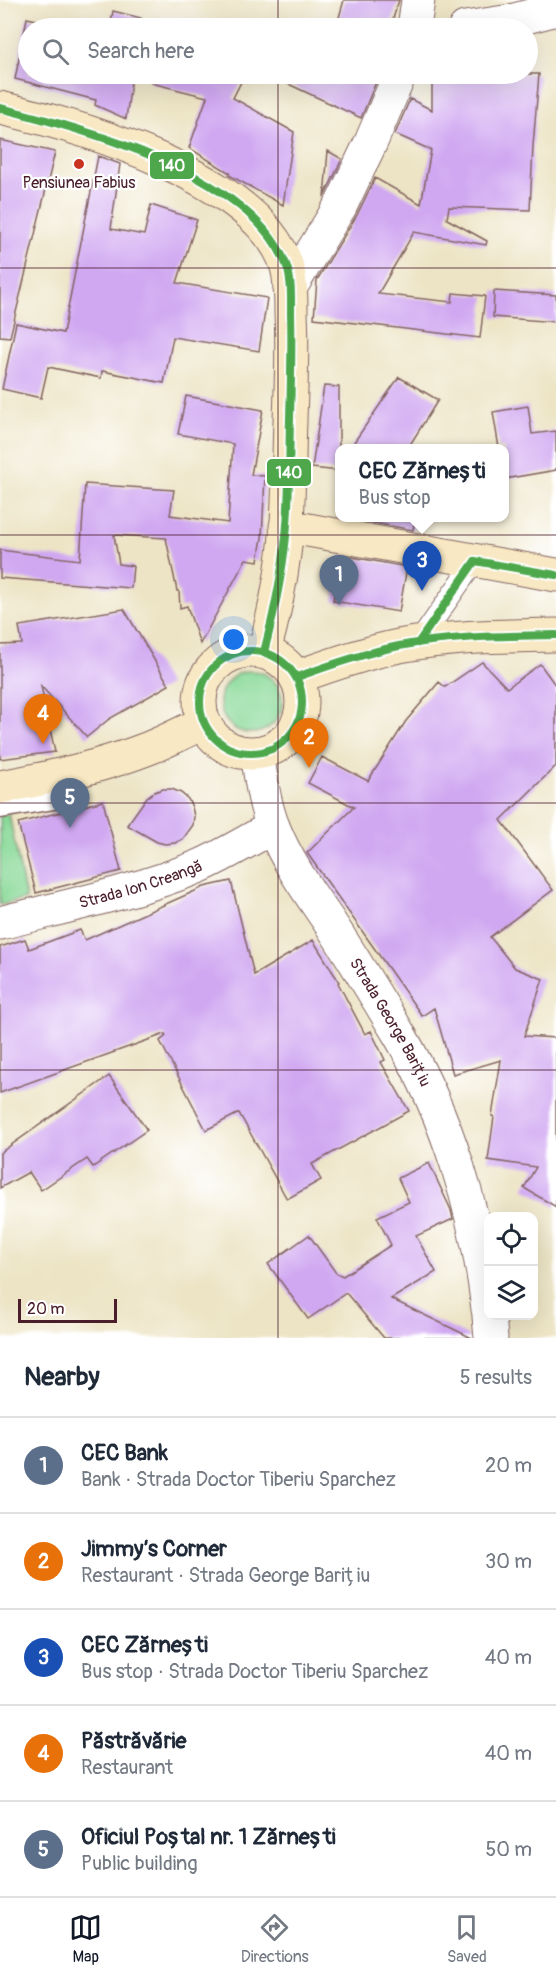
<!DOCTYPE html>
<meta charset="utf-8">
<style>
body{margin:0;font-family:Pangolin,sans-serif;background:#f2f2f3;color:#1f2937}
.controls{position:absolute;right:18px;bottom:18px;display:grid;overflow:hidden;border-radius:12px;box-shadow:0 6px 24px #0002}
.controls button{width:54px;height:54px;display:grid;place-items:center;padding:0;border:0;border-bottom:2px solid #e0e1e3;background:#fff;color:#1f2937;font:30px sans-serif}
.scale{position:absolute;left:18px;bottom:15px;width:99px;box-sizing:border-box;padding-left:6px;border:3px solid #4a1f2b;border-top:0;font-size:16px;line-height:21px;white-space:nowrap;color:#4a1f2b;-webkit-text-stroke:4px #fff;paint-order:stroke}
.you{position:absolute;left:234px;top:640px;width:21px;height:21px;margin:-15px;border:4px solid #fff;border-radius:50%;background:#1a73e8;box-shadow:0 0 0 9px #1a73e833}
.badge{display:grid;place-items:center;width:39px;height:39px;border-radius:50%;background:#111827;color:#fff;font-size:20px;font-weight:700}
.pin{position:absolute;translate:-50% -50px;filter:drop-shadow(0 2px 3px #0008)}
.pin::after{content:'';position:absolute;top:32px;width:21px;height:18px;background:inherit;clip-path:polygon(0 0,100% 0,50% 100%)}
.popup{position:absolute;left:335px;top:444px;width:174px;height:78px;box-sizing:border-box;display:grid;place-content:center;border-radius:12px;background:#fff;filter:drop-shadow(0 2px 4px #0005);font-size:20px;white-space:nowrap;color:#747a83}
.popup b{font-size:22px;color:#1f2937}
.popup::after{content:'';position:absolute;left:50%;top:100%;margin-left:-12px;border:12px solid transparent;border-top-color:#fff}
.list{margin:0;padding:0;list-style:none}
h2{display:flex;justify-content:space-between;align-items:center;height:78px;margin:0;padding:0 24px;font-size:26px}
h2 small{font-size:20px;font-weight:400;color:#747a83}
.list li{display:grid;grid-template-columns:39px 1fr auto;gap:18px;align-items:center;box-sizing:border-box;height:96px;padding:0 24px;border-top:2px solid #e0e1e3}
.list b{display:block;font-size:22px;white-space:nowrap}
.list p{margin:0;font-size:20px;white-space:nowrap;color:#747a83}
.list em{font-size:20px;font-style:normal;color:#747a83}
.icon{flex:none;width:33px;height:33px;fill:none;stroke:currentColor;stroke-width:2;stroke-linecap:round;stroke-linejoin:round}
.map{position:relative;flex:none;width:556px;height:1338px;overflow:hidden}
.search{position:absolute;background:#fff;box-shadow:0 6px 24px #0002;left:18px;right:18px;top:18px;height:66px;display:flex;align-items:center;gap:15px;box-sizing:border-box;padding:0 21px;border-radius:33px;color:#747a83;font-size:22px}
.sheet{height:558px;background:#fff}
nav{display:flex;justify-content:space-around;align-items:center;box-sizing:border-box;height:84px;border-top:2px solid #e0e1e3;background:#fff;font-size:16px;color:#747a83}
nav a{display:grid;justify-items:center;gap:3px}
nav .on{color:#111827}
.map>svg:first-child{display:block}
</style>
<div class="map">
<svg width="556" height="1338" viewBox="0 0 556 1338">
<rect width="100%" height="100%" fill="#fff"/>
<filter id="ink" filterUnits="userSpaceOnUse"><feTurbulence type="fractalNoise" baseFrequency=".0167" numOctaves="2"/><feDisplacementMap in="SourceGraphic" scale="12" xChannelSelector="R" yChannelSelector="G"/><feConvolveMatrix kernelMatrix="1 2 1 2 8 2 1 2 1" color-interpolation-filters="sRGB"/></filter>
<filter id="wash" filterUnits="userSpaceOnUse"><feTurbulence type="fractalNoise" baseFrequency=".008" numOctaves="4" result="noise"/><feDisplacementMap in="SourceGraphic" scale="24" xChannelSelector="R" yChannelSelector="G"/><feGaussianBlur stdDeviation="1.35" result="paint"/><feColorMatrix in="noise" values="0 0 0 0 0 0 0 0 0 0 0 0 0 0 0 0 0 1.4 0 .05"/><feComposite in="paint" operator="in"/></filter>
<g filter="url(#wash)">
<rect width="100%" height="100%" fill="#ede4c5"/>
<path fill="#89d998" stroke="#6a7c62" stroke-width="1.5" d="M220 702a31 31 0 1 1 62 0a31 31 0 1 1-62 0Z
M9,814l17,85 -26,6v-90z"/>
<g id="blocks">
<path fill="#d0a8f1" d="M344,0h55l-9,28h-54z
M113,11l28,7 -2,10h-29z
M27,18l50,10h-49v46h104l-6,45 -31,-14 1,-5 -81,-21z
M152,74h74l16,6 -9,18 61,34 -11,73 -54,-30 1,-2 -41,-25 18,-51 -56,-14z
M267,74h110l-1,8 -15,36z
M432,74h107l-6,72 -3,64 -81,-3 -2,12 40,22 -1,4 -72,-13 -36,62 74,8 1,-9 32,3 -5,42 -166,-20 3,-38 40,-65 18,-37 46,26 10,-54 -36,-16 15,-35 22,11z
M0,140l55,12 -45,185 -10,-1z
M328,151l14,8 -18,38z
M98,156l22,8 -9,65 33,6 7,-30 46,15 -20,63 90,15 -8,53 -86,-14 -9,46 -62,-12 -1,7 -53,-11 -7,31 -39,-9 14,-66 47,10z
M494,291l62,4v27l-63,-5z
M399,377l39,23 -30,48h-58z
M324,386l15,1v84l-27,-3z
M186,396l77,14 -12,65 14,1 -3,62 -4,23 -12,-2 -46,85 -13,-38 -7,2 -1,-17h-2l-11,-53 -52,-3 5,29 14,2 -2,22 -131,-10v-28l80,10 5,-76 89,6 -4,25 58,8 5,-79 -55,-10z
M528,406l4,28 24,-3v39l-52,9v-31h-5l-6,-36z
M347,518h68l-2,12z
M341,555l66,12 -8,45 -66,-11z
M124,609l45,76 -60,34 -22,18 -46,-51 14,66 -55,7v-114l22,-1 -3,-18z
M482,662l25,26 33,-24 16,22v80l-55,54 52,70 -63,47 25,31 28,11 -19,57 32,2v169l-32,-19 12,-21 -48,-7 6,-43 -2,-1 9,-56 -48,14 -19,-66 -12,8 -115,-163 47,-46 -46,-24 14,-26 46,24 38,-60 33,-39 6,5z
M163,789h9l9,4 7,6 4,8 2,9 -1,9 -10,14 -8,4 -10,1 -8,-2 -30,-17 20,-28 7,-5z
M103,801l18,70 -85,22 -18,-70z
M231,881l23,94 59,-35 26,42 -1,1 27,51 6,-3 14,29 -4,2 28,49 -97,53 9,16 -34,19 -48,-86 -33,17 -46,-89 6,-5 -1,-2 -165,59v-146l25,-8 4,10 51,-19 5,10 119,-53z
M109,1076l38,54 -54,37 -6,-8 -46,31 -12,-18 -29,16v-35z
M429,1163l22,47 2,9 -37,17 20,36 -45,27 81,39h-88l-38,-45 -38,26 -40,-55 41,-29 27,38 7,3 48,-31 -14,-28 32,-15 -11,-24z"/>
</g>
</g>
<g filter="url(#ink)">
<use href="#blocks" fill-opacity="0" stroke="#836461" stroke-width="1.5"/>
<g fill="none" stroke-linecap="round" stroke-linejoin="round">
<defs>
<path id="service" d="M418,643l57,-82"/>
<path id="pedestrian" d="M0,804l59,-10 -4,-17"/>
<g id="minor">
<path d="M414,28l4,-28"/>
<path d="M465,28l46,-7 45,-12"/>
<path d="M290,288l51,-83 30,-63 29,-68"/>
<path id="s1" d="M0,923c67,-17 136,-31 200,-57 25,-11 49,-26 73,-39"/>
</g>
<g id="tertiary">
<path id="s2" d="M257,753c4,25 7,52 17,76 14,35 37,66 58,97 23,35 45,72 67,108 49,83 78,180 89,275"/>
<path d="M489,1316l2,22"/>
</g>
<path id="secondary" d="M0,108c80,18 257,70 286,156 5,15 5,33 5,49 2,37 0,73 -1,109 -2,44 0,89 -6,132 -4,33 -11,65 -20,98
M286,526l270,49
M200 702a51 51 0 1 1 102 0a51 51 0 1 1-102 0Z
M297,677c33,-12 67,-24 102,-31 51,-10 105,-10 157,-11
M0,787c51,-9 101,-20 149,-39 18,-7 36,-17 55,-25"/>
</defs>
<use href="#service" stroke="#836461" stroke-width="22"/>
<use href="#pedestrian" stroke="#836461" stroke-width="31"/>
<use href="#minor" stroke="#836461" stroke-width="35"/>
<use href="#tertiary" stroke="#836461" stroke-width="35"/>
<use href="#secondary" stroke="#836461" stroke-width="35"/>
<use href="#service" stroke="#fff" stroke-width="20"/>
<use href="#pedestrian" stroke="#fff" stroke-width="28"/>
<use href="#minor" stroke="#fff" stroke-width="33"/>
<use href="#tertiary" stroke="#fff" stroke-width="33"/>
<use href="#secondary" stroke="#f8e8c3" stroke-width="33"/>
<defs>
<path id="bus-1" d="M0,108c88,22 248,65 286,156 6,15 5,34 5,50 1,35 0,69 -1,104 -1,39 0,79 -4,118 -4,39 -12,78 -22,116
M475,561l81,14
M418,643l57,-82
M200 702a51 51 0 1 1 102 0a51 51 0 1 1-102 0Z
M297,677c33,-12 67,-24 102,-31 52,-10 105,-10 157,-11"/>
</defs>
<use href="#bus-1" stroke="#fff" stroke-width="12"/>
<use href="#bus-1" stroke="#4ea74b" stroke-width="8"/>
</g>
</g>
<path fill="none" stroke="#4a1f2b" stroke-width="1.5" stroke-opacity="0.55" d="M278,0v28M278,74v1264M0,268h556M0,535h556M0,803h556M0,1070h556"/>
<circle fill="#c8321e" stroke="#fff" stroke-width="2" cx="79" cy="164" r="6"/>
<g text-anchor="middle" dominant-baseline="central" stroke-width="4.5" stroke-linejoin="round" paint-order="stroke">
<g font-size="16" fill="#4a1f2b" stroke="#fff">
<text x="79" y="183">Pensiunea Fabius</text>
</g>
<g font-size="16" fill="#4a1f2b" stroke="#fff">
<text stroke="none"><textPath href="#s1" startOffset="146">Strada Ion Creangă</textPath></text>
<text stroke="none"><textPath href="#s2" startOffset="304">Strada George Barițiu</textPath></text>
</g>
</g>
<g stroke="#fff" stroke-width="2">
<rect x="149" y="151" width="46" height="29" rx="6" fill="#4ea74b"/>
<rect x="266" y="458" width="46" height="29" rx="6" fill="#4ea74b"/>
</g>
<g font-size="16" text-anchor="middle" font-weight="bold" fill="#fff">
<text x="172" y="171">140</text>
<text x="289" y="478">140</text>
</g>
</svg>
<div class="controls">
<button><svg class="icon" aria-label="locate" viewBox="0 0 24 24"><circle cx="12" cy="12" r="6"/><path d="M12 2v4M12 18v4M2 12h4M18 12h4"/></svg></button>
<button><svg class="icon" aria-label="layers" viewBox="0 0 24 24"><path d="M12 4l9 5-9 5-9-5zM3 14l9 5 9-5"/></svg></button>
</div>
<div class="scale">20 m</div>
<div class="you"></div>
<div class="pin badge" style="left:339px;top:605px;background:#5c6f8a">1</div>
<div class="pin badge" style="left:309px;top:768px;background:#e8710a">2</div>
<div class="pin badge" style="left:422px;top:591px;background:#1a4fb4">3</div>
<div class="popup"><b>CEC Zărnești</b>Bus stop</div>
<div class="pin badge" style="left:43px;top:744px;background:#e8710a">4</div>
<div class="pin badge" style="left:70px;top:828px;background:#5c6f8a">5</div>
<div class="search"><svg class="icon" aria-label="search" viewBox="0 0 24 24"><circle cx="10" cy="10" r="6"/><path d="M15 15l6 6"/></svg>Search here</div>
</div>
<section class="sheet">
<h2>Nearby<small>5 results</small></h2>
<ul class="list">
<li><span class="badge" style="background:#5c6f8a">1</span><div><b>CEC Bank</b><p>Bank · Strada Doctor Tiberiu Sparchez</p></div><em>20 m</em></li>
<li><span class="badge" style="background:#e8710a">2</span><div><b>Jimmy’s Corner</b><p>Restaurant · Strada George Barițiu</p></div><em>30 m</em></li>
<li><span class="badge" style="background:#1a4fb4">3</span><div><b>CEC Zărnești</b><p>Bus stop · Strada Doctor Tiberiu Sparchez</p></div><em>40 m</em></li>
<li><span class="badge" style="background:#e8710a">4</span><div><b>Păstrăvărie</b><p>Restaurant</p></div><em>40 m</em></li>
<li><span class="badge" style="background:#5c6f8a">5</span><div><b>Oficiul Poștal nr. 1 Zărnești</b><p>Public building</p></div><em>50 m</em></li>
</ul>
</section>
<nav>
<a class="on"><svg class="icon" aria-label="map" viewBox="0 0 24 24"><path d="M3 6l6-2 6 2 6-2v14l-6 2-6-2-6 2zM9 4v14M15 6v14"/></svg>Map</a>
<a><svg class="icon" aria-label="directions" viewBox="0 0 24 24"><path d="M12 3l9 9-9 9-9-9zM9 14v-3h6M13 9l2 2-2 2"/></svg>Directions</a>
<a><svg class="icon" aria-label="saved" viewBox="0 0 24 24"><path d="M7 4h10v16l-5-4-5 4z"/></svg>Saved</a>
</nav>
